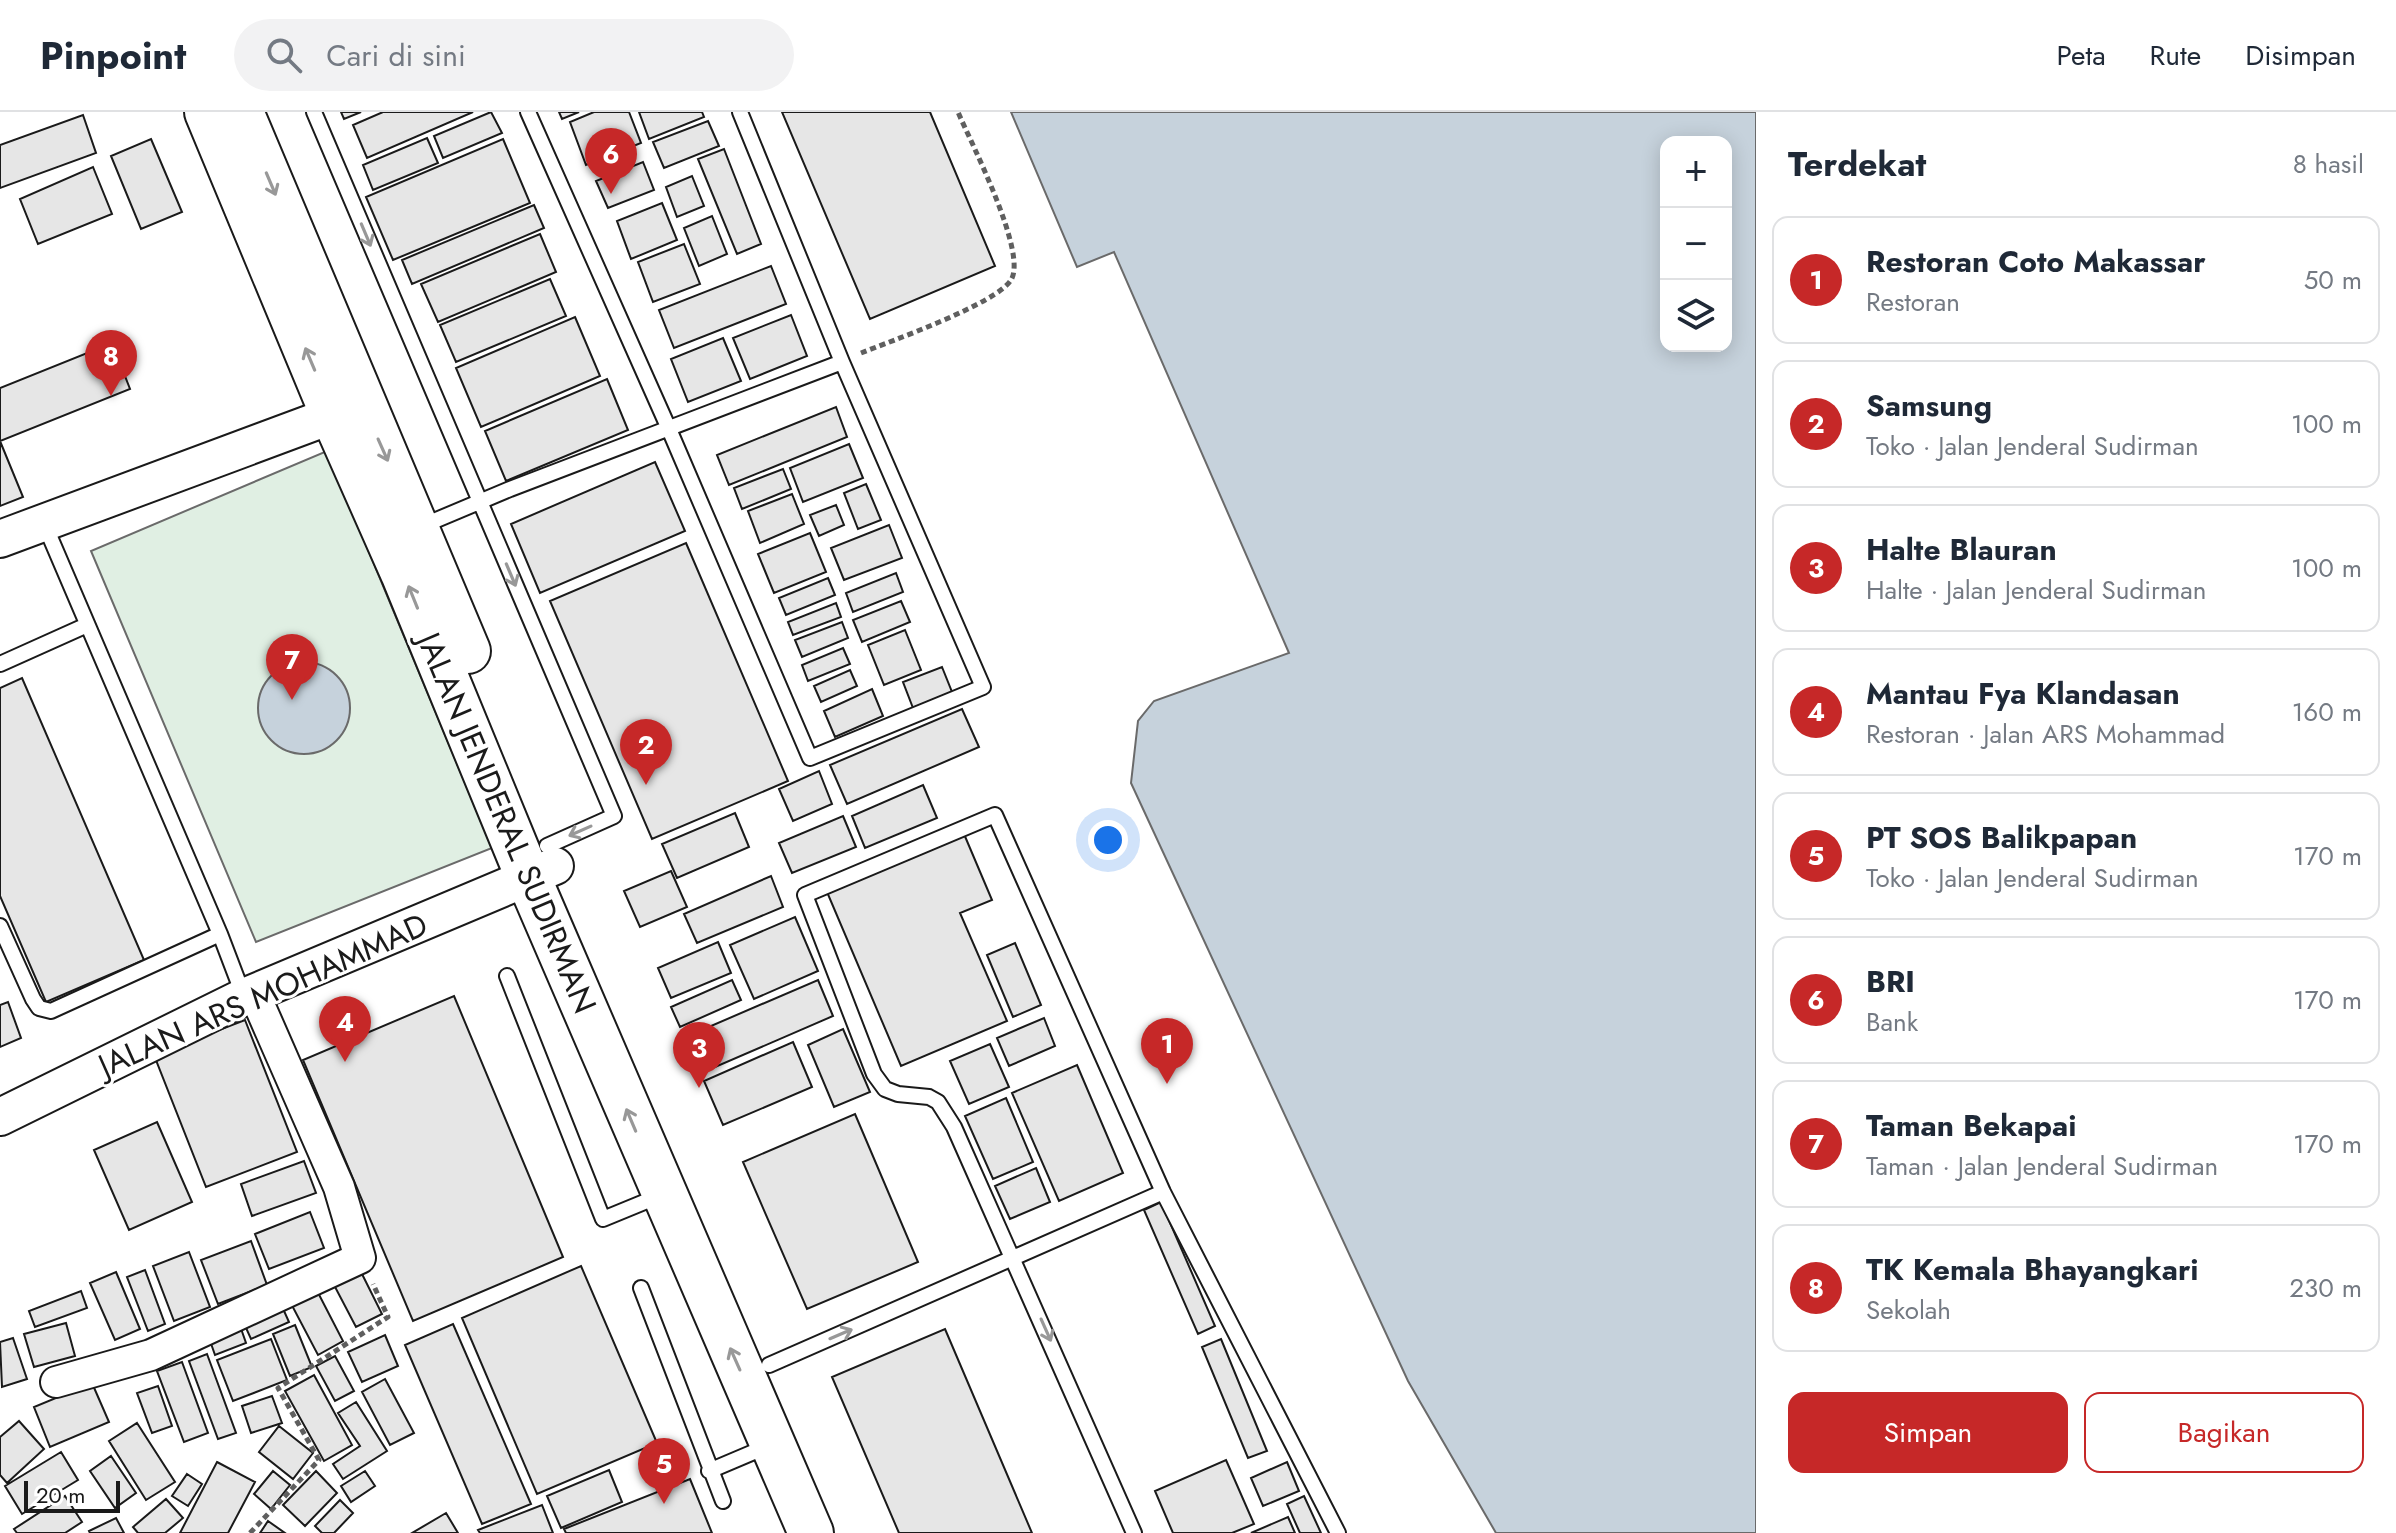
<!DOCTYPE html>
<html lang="id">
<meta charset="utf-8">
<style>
body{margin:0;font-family:Jost,sans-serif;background:#f2f2f3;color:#1f2937}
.controls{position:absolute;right:24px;top:24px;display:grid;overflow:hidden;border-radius:16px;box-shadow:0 4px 20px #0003}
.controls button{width:72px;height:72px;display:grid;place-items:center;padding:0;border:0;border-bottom:2px solid #e0e1e3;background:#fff;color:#1f2937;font:40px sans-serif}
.scale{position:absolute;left:24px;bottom:20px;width:96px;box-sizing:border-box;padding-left:8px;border:4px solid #1a1a1a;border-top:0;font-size:22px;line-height:28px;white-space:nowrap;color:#1a1a1a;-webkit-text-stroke:6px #fff;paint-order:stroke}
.you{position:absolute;left:1108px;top:728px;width:28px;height:28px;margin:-20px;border:6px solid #fff;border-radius:50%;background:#1a73e8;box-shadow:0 0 0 12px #1a73e833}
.badge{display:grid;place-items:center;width:52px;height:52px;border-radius:50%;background:#c62828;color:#fff;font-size:26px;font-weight:700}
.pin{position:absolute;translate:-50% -66px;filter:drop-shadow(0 2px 4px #0008)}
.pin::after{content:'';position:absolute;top:42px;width:28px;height:24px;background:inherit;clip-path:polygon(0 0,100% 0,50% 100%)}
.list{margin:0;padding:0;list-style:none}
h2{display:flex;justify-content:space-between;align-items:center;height:104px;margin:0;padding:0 32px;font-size:34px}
h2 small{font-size:26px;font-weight:400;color:#747a83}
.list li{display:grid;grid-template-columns:52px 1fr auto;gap:24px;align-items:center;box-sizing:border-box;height:128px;margin:0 16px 16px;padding:0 16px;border:2px solid #e0e1e3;border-radius:16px}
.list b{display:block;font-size:30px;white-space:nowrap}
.list p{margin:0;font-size:26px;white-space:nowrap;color:#747a83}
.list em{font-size:26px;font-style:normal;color:#747a83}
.actions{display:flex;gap:16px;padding:24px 32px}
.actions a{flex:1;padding:18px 0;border:2px solid #c62828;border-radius:16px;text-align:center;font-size:28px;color:#c62828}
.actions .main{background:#c62828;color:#fff}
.icon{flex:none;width:44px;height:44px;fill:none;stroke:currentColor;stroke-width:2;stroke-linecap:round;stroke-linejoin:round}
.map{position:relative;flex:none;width:1756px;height:1421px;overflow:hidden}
header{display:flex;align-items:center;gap:48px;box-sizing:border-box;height:112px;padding:0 40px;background:#fff;border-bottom:2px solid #e0e1e3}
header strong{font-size:38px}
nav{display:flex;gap:44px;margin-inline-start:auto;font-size:28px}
.search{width:560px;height:72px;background:#f2f2f3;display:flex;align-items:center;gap:20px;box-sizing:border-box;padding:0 28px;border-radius:44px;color:#747a83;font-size:30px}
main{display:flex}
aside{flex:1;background:#fff}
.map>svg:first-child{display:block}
</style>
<header>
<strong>Pinpoint</strong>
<div class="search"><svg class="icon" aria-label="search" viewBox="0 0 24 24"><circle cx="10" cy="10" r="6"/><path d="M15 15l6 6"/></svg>Cari di sini</div>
<nav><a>Peta</a><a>Rute</a><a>Disimpan</a></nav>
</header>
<main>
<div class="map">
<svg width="1756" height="1421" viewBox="0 0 1756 1421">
<rect width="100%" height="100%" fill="#fff"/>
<path fill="#e0efe3" stroke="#6a6a6a" stroke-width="2" d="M327,339l165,397 -236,94 -165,-391z"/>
<path fill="#c6d2dc" stroke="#6a6a6a" stroke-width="2" fill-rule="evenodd" d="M1011,0h745v1421h-260l-88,-152 -277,-598 7,-62 16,-20 135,-48 -175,-401 -37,15zM1726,30v204h-60v-204z
M258 596a46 46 0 1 1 92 0a46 46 0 1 1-92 0Z"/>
<path fill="#e6e6e6" stroke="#1a1a1a" stroke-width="2" d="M341,0h20l-17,7z
M383,0h90l-106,46 -14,-33z
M491,0l11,21 -59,25 -9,-22z
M559,0h20l-17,7z
M594,0h35l12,31 -55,22 -16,-43z
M639,0h63l2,5 -55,22z
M782,0h148l65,154 -125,53z
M83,3l13,38 -96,35v-43z
M708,9l11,25 -55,22 -11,-26z
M427,26l11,25 -65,27 -10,-25z
M151,27l31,73 -41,17 -30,-73z
M503,27l27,64 -137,57 -27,-63z
M724,37l37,95 -24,10 -39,-95z
M643,50l11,28 -46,18 -12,-27z
M93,55l19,47 -74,30 -18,-45z
M692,64l12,30 -27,11 -11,-30z
M662,91l15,37 -46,19 -14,-38z
M534,93l10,23 -132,56 -10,-24z
M712,104l15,38 -28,12 -15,-38z
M540,122l16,38 -118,50 -17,-38z
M684,132l16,40 -47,18 -15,-40z
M771,154l15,38 -112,44 -15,-38z
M550,167l16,37 -110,46 -16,-37z
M791,203l16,41 -57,23 -17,-41z
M575,205l25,59 -119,51 -25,-59z
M723,226l18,43 -53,21 -17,-43z
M112,231l18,46 -130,52 23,56 -23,9v-118z
M607,267l21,51 -122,51 -21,-50z
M836,295l11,30 -118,48 -12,-30z
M849,332l14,34 -60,24 -13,-34z
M655,350l30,69 -145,62 -29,-69z
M783,357l8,20 -49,20 -8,-21z
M866,372l15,36 -23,9 -14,-36z
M792,382l12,30 -44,19 -12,-32z
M836,393l8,20 -25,11 -9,-21z
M889,413l13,33 -58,22 -13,-32z
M810,421l16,39 -52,21 -16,-39z
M686,431l102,238 -136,58 -102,-238z
M896,461l7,19 -50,20 -7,-19z
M828,466l7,17 -49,20 -7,-17z
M901,489l9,21 -48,20 -9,-22z
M836,491l5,14 -48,18 -5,-13z
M842,510l6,16 -46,19 -7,-17z
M905,518l16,40 -37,15 -16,-40z
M843,536l7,16 -42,17 -6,-16z
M942,555l10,25 -39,16 -10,-26z
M850,558l7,16 -36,16 -7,-16z
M22,566l122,282 -98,42 -46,-106v-208z
M872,577l11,27 -48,21 -11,-26z
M962,597l17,38 -132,57 -17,-39z
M819,659l13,33 -39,17 -14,-32z
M923,673l14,33 -72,30 -13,-32z
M735,701l14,34 -72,31 -15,-34z
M843,704l13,31 -64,26 -13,-30z
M964,722l28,66 -32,13 47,108 -106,45 -74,-174z
M671,759l16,36 -47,20 -16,-36z
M771,764l12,31 -86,36 -13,-29z
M795,805l23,54 -64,28 -24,-54z
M718,830l13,31 -60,25 -13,-30z
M1015,831l26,62 -28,12 -26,-62z
M732,868l9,20 -61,27 -9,-20z
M818,868l15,36 -134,58 -16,-36z
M454,884l109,261 -150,64 -110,-261z
M8,890l13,36 -21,9v-42z
M1044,906l11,28 -46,20 -12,-28z
M245,908l52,132 -91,35 -52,-132z
M843,917l27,63 -36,15 -26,-62z
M793,930l19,45 -89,38 -19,-44z
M990,932l19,43 -40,17 -19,-43z
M1077,953l46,108 -64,28 -47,-108z
M1006,986l27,64 -40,17 -28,-63z
M855,1002l63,148 -111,47 -64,-147z
M157,1010l35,80 -63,28 -35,-80z
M304,1049l12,32 -64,23 -11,-32z
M1036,1056l14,34 -40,17 -15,-33z
M1161,1090l54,124 -17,8 -54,-124z
M310,1100l14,36 -55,21 -14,-35z
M251,1129l16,44 -49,19 -17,-44z
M189,1140l21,55 -36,14 -21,-55z
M581,1154l76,177 -120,51 -75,-176z
M145,1158l20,54 -17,7 -21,-54z
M116,1160l24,57 -25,11 -25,-57z
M361,1160l21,42 -26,13 -22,-42z
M313,1171l30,58 -25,14 -31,-59z
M81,1179l6,17 -52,19 -6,-16z
M280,1190l9,20 -38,17 -9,-20z
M238,1208l8,23 -31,12 -8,-23z
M66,1211l9,33 -41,11 -10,-33z
M453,1212l78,180 -49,20 -77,-179z
M295,1213l17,42 -22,9 -17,-42z
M945,1217l87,204h-133l-67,-156z
M385,1223l13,31 -36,16 -14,-30z
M13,1226l14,41 -25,8 -2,-45z
M271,1227l16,41 -54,21 -16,-41z
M1221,1227l46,112 -19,7 -46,-111z
M207,1242l29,79 -18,6 -29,-78z
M335,1244l19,35 -19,10 -19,-35z
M182,1250l26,71 -24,9 -27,-71z
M314,1263l38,70 -28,16 -39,-70z
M385,1267l29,54 -24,12 -28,-53z
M92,1271l17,39 -59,25 -16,-40z
M158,1274l14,40 -20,7 -15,-40z
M272,1284l10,27 -31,10 -9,-27z
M356,1290l31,49 -44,28 -10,-15 27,-18 -22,-33z
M19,1309l25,28 -37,34 -7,-8v-38z
M137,1311l38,59 -29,18 -37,-59z
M279,1314l34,27 -20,26 -34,-27z
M61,1340l17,28 -56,34 -17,-28z
M111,1344l25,37 -21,15 -25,-37z
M1226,1348l28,64 -22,9h-59l-18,-42z
M217,1350l38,20 -27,51h-48z
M1287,1350l12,29 -36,15 -12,-28z
M609,1358l13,32 -61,26 -14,-32z
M273,1359l17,14 -19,24 -17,-15z
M316,1359l21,22 -32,33 -22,-21z
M365,1359l10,15 -24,16 -10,-16z
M187,1362l15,10 -14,22 -16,-10z
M690,1367l22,54h-146l-2,-4z
M65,1384l17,26 -17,11h-48l-3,-4z
M1304,1384l17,37h-21l-13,-29z
M166,1387l17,19 -18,15h-27l-5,-6z
M340,1388l13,13 -19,20h-12l-7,-7z
M542,1393l11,28h-73l-2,-3z
M446,1401l12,20h-46z
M1288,1405l7,16h-44z
M116,1406l8,15h-34l-1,-2z
M268,1409l17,12h-25z"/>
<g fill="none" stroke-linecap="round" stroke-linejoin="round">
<defs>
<path id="service" d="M314,0l300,704 -67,30
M528,0l141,317 141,329 173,-71 -141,-325 -102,-250
M44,411l176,411 24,63
M422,414l88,-37 332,-127
M0,552l87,-39
M0,814l33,73 6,9 12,3 169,-77
M507,864l96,243 56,-23
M641,1176l82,213
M769,1253l394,-173
M709,1359l59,-25
M1134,1421l-180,-406 -16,-25 -9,-5 -31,-3 -13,-5 -11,-15 -69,-179 190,-80 168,377 175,341"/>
<path id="minor" d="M56,1270l95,-27 209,-97 -21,-71 -85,-194"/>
<path id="tertiary" d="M0,427l333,-124
M0,1005l244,-120 311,-131"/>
<path id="trunk" d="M207,0l126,303 70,158 125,304 283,656
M241,0l227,539"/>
</defs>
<use href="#service" stroke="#1a1a1a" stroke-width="18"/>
<use href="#minor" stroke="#1a1a1a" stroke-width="34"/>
<use href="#tertiary" stroke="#1a1a1a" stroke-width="40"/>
<use href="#trunk" stroke="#1a1a1a" stroke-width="48"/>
<path stroke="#5f5f5f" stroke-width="5" stroke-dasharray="6 4" stroke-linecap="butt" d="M861,241c30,-12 135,-49 150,-73 17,-27 -40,-137 -53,-168
M250,1421l69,-73 -41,-72 110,-71 -15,-33"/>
<use href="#service" stroke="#fff" stroke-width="14"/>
<use href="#minor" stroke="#fff" stroke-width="30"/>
<use href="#tertiary" stroke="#fff" stroke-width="36"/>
<use href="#trunk" stroke="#fff" stroke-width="44"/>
</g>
<defs><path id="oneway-shaft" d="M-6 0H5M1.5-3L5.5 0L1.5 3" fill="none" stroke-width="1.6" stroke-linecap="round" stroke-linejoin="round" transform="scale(2)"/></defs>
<g stroke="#989898">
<use href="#oneway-shaft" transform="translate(271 72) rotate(67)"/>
<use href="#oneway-shaft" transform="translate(366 123) rotate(67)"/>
<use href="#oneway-shaft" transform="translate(310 247) rotate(-113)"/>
<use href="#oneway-shaft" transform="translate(383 338) rotate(66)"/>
<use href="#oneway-shaft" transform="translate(511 463) rotate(67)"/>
<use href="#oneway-shaft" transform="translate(413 485) rotate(-112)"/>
<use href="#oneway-shaft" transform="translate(580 719) rotate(156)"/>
<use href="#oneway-shaft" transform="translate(631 1008) rotate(-113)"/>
<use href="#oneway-shaft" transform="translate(1046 1218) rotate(66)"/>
<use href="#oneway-shaft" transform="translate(841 1222) rotate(-23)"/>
<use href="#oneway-shaft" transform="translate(735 1247) rotate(-114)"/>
</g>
<g text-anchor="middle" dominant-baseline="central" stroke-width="6" stroke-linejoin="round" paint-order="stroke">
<g font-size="32" fill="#1a1a1a" stroke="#fff">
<text transform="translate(507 711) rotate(67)">JALAN JENDERAL SUDIRMAN</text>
<text transform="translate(263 883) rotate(-24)">JALAN ARS MOHAMMAD</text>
</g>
</g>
</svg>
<div class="controls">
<button>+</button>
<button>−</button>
<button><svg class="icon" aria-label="layers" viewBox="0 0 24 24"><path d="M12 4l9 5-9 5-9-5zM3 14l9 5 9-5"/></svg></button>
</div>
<div class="scale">20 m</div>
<div class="you"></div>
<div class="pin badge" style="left:1167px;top:972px">1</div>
<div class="pin badge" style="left:646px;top:673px">2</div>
<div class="pin badge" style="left:699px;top:976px">3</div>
<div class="pin badge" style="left:345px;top:950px">4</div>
<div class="pin badge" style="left:664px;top:1392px">5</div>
<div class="pin badge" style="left:611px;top:82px">6</div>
<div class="pin badge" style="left:292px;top:588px">7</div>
<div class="pin badge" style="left:111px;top:284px">8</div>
</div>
<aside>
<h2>Terdekat<small>8 hasil</small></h2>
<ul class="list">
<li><span class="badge">1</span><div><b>Restoran Coto Makassar</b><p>Restoran</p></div><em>50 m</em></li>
<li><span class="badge">2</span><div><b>Samsung</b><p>Toko · Jalan Jenderal Sudirman</p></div><em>100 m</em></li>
<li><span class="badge">3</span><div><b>Halte Blauran</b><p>Halte · Jalan Jenderal Sudirman</p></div><em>100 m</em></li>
<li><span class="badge">4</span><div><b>Mantau Fya Klandasan</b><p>Restoran · Jalan ARS Mohammad</p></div><em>160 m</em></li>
<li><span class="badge">5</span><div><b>PT SOS Balikpapan</b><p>Toko · Jalan Jenderal Sudirman</p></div><em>170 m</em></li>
<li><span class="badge">6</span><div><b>BRI</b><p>Bank</p></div><em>170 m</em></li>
<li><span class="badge">7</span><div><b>Taman Bekapai</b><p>Taman · Jalan Jenderal Sudirman</p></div><em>170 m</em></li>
<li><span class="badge">8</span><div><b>TK Kemala Bhayangkari</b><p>Sekolah</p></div><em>230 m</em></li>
</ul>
<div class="actions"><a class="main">Simpan</a><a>Bagikan</a></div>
</aside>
</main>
